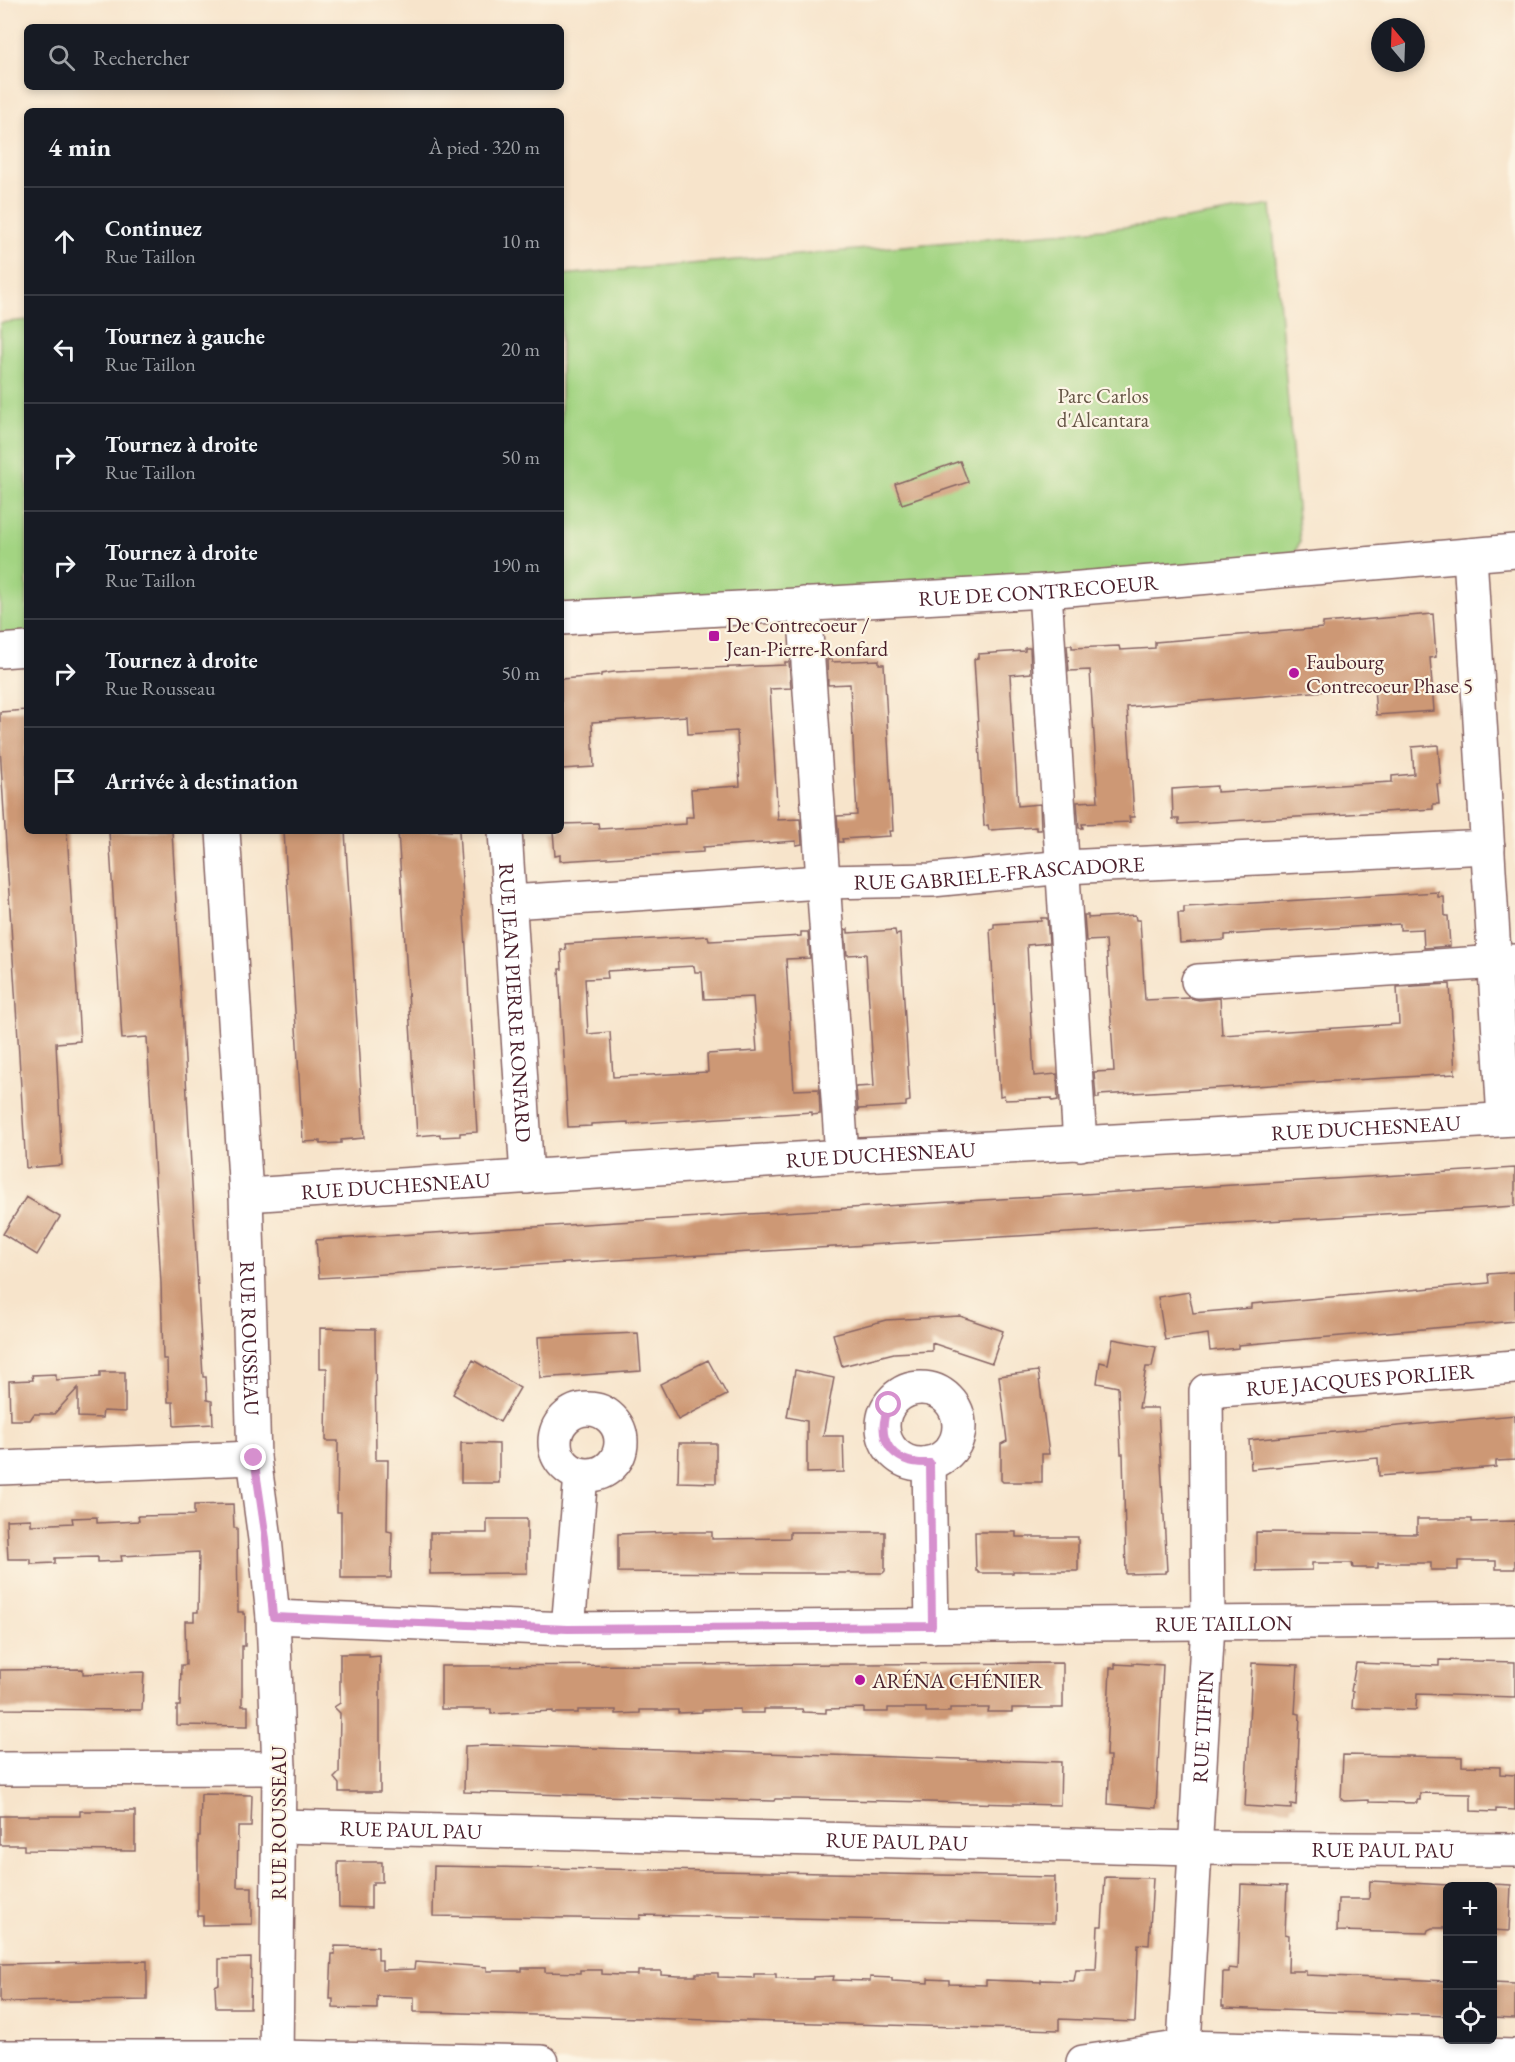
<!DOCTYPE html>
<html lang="fr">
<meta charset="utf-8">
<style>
body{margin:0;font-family:"EB Garamond",serif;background:#20242c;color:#f1f3f6}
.controls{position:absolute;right:18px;bottom:18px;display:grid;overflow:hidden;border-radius:9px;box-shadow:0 3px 9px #0003}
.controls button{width:54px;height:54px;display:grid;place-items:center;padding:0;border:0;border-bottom:2px solid #363941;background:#171b24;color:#f1f3f6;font:30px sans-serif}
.compass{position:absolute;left:1371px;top:18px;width:54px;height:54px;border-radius:50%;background:#171b24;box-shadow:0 3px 9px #0003;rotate:341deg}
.stop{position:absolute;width:18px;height:18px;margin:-14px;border:4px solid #d690ce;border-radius:50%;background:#fff}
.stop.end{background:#d690ce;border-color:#fff;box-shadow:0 2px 6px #0008}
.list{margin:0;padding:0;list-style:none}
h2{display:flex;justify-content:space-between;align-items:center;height:78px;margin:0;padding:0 24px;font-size:26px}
h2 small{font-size:20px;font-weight:400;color:#9ea1a6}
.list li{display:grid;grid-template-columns:39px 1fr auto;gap:18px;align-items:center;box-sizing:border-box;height:108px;padding:0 24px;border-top:2px solid #363941}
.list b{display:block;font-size:22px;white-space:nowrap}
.list p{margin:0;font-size:20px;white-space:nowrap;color:#9ea1a6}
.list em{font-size:20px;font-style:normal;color:#9ea1a6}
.icon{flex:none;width:33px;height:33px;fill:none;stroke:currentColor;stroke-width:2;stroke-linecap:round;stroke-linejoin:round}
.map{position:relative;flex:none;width:1515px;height:2062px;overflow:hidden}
.search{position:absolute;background:#171b24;box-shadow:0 3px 9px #0003;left:24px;top:24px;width:540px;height:66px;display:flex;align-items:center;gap:15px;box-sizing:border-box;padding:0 21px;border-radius:9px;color:#9ea1a6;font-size:22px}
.panel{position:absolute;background:#171b24;box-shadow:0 3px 9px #0003;left:24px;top:108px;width:540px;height:726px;border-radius:9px}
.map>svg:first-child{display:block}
</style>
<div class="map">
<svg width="1515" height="2062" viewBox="0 0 1515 2062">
<rect width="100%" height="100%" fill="#fcf5e5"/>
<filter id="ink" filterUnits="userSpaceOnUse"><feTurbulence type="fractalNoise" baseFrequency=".0167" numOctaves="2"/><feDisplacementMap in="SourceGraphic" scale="12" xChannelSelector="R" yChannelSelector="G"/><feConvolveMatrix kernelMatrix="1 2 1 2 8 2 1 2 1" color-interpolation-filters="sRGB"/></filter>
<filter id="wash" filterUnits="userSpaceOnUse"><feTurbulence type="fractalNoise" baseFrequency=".008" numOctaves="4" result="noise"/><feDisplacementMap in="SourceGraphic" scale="24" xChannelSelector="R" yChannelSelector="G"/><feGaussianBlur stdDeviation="1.35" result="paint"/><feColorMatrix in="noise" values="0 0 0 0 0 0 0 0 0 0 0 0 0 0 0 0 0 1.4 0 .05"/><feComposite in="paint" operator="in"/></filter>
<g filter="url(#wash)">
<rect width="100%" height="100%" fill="#f7e4cb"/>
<path fill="#a3d482" stroke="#767a56" stroke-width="1.5" d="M1271,205l29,337 -15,28 -724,48v-343l589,-50z
M27,320v329l-27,1v-327z"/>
<g id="blocks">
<path fill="#cd9874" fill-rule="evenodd" d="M960,461l8,21 -66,22 -7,-20z
M1433,614l3,43 -6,1 4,53 -58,4 -2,-28 -247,20 7,110h-5l1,5 -48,2 1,4h-4l-2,-26 21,-1 -8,-131 -21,1 -2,-26h5v3l47,-2 1,4 35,-2v-6l168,-14v-5z
M1025,648h5l1,25 -21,2 8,131 22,-2 1,26h-5v-3l-47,3 -1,-5 -4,1 -10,-167 4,-1v-4l47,-3z
M832,659v3l47,-2v4h5l9,167h-4l1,5 -48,3 1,3h-4l-2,-26 20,-1 -7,-131 -22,1 -1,-25z
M785,662h4l2,26 -21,1 8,131 22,-1 2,25 -6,1v-4l-93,6v5l-143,9v-6l-5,1 -2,-25h8v-7l37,-1 1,6 87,-5v-7h7l-2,-28 49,-3 -3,-55 -49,3 -1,-18 -95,6 2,45 -33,2v-90l40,-3v-2l13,-2 171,-7z
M27,710v121h40l13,210 -24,2 6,122 -36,3 -26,-420v-36z
M1438,745l3,39h-4l2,20h-6v5l-254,15v-5h-6l-1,-30 45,-3v6l175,-10v-6l22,-2 -2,-27z
M109,831h63l31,546h3l1,23 5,1 1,23 -39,2 -1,-24h-5l-1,-43h-4l-2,-76 -14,-246 -25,2z
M284,831h61l19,307 -23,2v3l-21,1v-3l-17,1z
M398,831h61l18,301 -17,1v3l-20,1v-3l-23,2z
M1438,892v5h6l1,19h3l2,30 -26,2 -1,-19 -23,1v-6l-175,11v5l-45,3 -2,-30h6v-6z
M1084,915h4v3l47,-3 1,5h4l5,80 45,-2 9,2 21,-2 2,37 177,-11 -2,-37 53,-3 5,90 -356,21v3h-3l-2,-26 20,-1 -8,-131 -20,1z
M1041,918h6l2,25 -22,2 7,131 23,-2 1,26 -6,1v-3l-47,2 -1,-5 -4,1 -10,-167 4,-1v-4l47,-3z
M848,929v4l47,-3 1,5 4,-1 10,167 -4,1v4l-47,3 -1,3 -2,-25 18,-1 -8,-132 -19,1 -2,-25z
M801,932h7l2,26 -24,1 8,131 25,-1 1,25 -8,1v-3l-184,12v-2l-37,2v2l-23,1 -9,-158h3l-1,-19h5l-1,-6 143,-8 1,5 45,-2 47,-3zM694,966l1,6h7l2,27 49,-2 4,54 -50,3 1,18 -95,5 -3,-45 -22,2 -3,-55 23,-1 -1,-7z
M1515,1168v38l-1196,72 -3,-38z
M26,1197l34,20 -23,38 -34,-21z
M1515,1272v49l-277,24v3l-28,3 -2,-17 -43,6 -7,-43 31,-5 4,21 58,-5v-4l238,-21 -1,-9z
M960,1316l43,15 -11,32 -60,-20v8l-38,2 -52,13 -9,-32 53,-14z
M320,1328l55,1 1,131h12l-1,71 5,1 -1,46h-50v-66h-4l1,-71h-12l1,-73h-7z
M638,1333l3,38 -101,7 -2,-41z
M1113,1339l43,8 -4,20h-6l-7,41h19l9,163h-2v2l-39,1 -3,-120h-2l-3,-67 -21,-4 3,-21 8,2z
M473,1360l47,28 -20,34 -47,-28z
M708,1360l19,35 -49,25 -18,-36z
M795,1370l39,8 -11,58h20l1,36 -37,1v-52l-20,-4z
M1038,1371l11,83h-7v28h-39l-2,-2v-36l6,-3 -8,-65z
M100,1372h25v40l-22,-1 -1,7 -24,-1v-29l-24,26h-20l-4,6h-20l-1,-39 24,-1 -1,-5 24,-1v6l44,-3z
M1515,1415v45l-19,1v6l-117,9 -1,-18 -127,11 -2,-29z
M461,1443l38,1v39h-38z
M679,1443h37v40l-38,-1z
M233,1504l1,24h3l1,84h5v2h2v32h-3v60h6v20l-71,-1v-19h3l1,-41h5l-1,-44h9v-9h4l1,-60 -78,4 1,5 -24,1v-5l-43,1v5l-24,1v-5h-23l-2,-39 25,-1v6l42,-2 -1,-5 25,-1v6l42,-2 -1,-5 56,-1v-10z
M487,1519h40v54l-97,1v-41h57z
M1417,1519h55v3l43,-1v48h-19v-8h-38v9h-27v-7h-53v5h-25l-1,-5h-40v7l-56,1v-39l161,2z
M674,1532h38v7l78,-1v-6h95v39l-2,2h-91l-174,-1v-38z
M975,1532h41v5h62v34h-65v2h-35v-2h-2z
M340,1654h29v3l11,-1v136h-41v-8l-5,-6 5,-5 1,-60 -6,-6 6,-4z
M1439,1660l76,2v35l-98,-3 -1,16 -64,-2 1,-16 -2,-1 5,-28 83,3z
M1063,1663v45h-51v4h-24l1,-4h-39v4h-24v-4h-38v4h-24v-4l-38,1v4l-23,-1 -1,-3h-38v4h-24v-4l-38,1v2l-24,1v-3h-38v3l-24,1v-4h-38v3h-25v-2l-62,3v-5h-50v-43z
M1133,1663l30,2 -7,143 -48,-4 2,-48h-4l4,-88h5v-4l18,1z
M1252,1663l46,2 -3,48 5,1 -4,91 -5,-1v5l-46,-3z
M83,1669v5l61,-2 -2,38 -142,-1v-39z
M492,1745l569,17 -1,43 -262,-6h-23l-1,2 -310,-9 1,-46z
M1343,1755l119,2v9l38,1v7l15,1v35l-19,-1v3l-25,-1v-17l-51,-1v7h-3v3l-48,-1v-2l-25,1 -3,-2z
M201,1794l51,1 -1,32h-13l-1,60h15v37l-49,1v-9h-5v-80h2z
M80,1811h55v40l-111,-1v-5h-24v-29h80z
M338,1862h44v20h-9v3h-2v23l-32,-1z
M434,1866l621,11 -1,46 -414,-8v4l-207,-3z
M1105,1877l48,1 -4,67 -11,-1 -3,78 -76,-3v11l-632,-18h-13v-15l-37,-1v13l-44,-1v-9h-3l2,-45h3v-8l43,1v13h4v10l32,-1 1,-7 72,5v4h35v-3h23v4l35,1v-3h22v4l18,1h18v-4h23v4l17,1h18v-3h22v4l36,1v-4h22v4l19,1h18v-2l21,-1 -1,4 37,1v-4l22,1v3l36,2v-4l21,1v4l37,1v-5l55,2v-2l33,1 2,-11h20l2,-44h4z
M1370,1881l78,4v43h-16l-4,2 -1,3 -90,-2 1,-32h31z
M1241,1884l46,2 -2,48 4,1 -1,36h18v4l142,6v35l-224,-8v-2h-2l1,-34h6v-4l9,1z
M1492,1884l19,1 -2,46 -17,-1z
M251,1958l-1,50h-34l-1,-22 4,-2v-25z
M147,1961v39l-147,2v-38z
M1492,1982l23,1v36l-23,-1z"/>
</g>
</g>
<g filter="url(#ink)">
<use href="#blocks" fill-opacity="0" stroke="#876463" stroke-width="1.5"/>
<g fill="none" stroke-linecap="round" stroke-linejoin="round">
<defs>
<g id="minor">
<path d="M1470,555l34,564"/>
<path d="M1045,591l35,553"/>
<path d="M804,604l38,552"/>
<path id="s1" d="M561,618l484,-27 470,-40"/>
<path d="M0,651l27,-2"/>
<path id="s2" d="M223,831l23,364 8,263 11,81 8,78 6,151 -3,294"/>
<path id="s3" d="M505,831l22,346"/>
<path id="s4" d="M510,902l312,-20 110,-2 132,-13 424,-20"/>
<path d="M1198,981l317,-20"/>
<path id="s5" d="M246,1195l596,-39 673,-37"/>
<circle cx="921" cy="1426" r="38"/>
<circle cx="588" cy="1442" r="33"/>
<path d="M929,1463l3,163"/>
<path d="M0,1468l254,-10"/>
<path id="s6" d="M273,1617l295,12 947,-9"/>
<path d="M568,1629l13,-154"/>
<path d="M0,1769l279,-1"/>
<path id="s7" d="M279,1826l916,22 320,2"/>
<path d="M0,2057h276l266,5"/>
<path d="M1083,2062l101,-15 331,9"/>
<path id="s8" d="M1183,2062l25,-438 -2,-233 309,-24"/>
</g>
</defs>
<use href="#minor" stroke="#876463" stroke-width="36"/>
<use href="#minor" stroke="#fff" stroke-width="33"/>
</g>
</g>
<g fill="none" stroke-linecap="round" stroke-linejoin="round" filter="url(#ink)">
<path stroke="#d690ce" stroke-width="8" d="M254,1458l12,81 7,78 295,12 364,-3 -2,-163c-38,2 -56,-24 -41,-58"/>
</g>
<g fill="#b5179e" stroke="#fcf5e5" stroke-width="2">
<rect x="708" y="630" width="12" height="12" rx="3"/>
<circle cx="1294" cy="673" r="6"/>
<circle cx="860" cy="1680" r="6"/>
</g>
<g text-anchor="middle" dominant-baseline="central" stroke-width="4.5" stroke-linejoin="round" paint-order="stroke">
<g font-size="21" fill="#655545" stroke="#fcf5e5">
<text x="1103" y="395">Parc Carlos<tspan x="1103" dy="24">d'Alcantara</tspan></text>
</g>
<g font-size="21" fill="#4a1f2b" stroke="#fcf5e5">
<text stroke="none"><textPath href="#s1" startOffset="478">RUE DE CONTRECOEUR</textPath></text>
<text stroke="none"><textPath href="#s4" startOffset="490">RUE GABRIELE-FRASCADORE</textPath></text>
<text stroke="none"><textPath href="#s3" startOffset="172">RUE JEAN PIERRE RONFARD</textPath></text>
<text stroke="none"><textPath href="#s5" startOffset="1122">RUE DUCHESNEAU</textPath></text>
<text stroke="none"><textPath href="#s5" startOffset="636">RUE DUCHESNEAU</textPath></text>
<text stroke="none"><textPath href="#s5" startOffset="150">RUE DUCHESNEAU</textPath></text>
<text stroke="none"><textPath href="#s2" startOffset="508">RUE ROUSSEAU</textPath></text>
<text stroke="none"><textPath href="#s8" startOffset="826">RUE JACQUES PORLIER</textPath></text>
<text stroke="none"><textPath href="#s6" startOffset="951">RUE TAILLON</textPath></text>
<text stroke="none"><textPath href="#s8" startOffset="336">RUE TIFFIN</textPath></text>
<text transform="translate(278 1823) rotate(-90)">RUE ROUSSEAU</text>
<text stroke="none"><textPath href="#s7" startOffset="132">RUE PAUL PAU</textPath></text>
<text stroke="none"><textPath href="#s7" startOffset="618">RUE PAUL PAU</textPath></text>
<text stroke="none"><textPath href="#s7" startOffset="1104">RUE PAUL PAU</textPath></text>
</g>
<g font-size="21" fill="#4a1f2b" stroke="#fcf5e5" text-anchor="start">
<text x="726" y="624">De Contrecoeur /<tspan x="726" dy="24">Jean-Pierre-Ronfard</tspan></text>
<text x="1306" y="661">Faubourg<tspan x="1306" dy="24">Contrecoeur Phase 5</tspan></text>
<text x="872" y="1680">ARÉNA CHÉNIER</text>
</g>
</g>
</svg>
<div class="controls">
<button>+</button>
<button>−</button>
<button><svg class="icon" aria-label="locate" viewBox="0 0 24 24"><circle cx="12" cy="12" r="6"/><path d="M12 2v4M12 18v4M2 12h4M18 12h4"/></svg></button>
</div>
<svg class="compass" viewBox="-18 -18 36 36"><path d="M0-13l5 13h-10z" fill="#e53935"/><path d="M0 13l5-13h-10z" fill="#9ea1a6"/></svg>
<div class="stop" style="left:889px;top:1405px"></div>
<div class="stop end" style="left:254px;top:1458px"></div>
<div class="search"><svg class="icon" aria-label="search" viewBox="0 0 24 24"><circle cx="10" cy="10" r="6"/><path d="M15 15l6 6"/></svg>Rechercher</div>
<section class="panel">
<h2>4 min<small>À pied · 320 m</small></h2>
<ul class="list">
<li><svg class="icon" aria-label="ahead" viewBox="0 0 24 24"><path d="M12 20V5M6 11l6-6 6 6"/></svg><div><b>Continuez</b><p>Rue Taillon</p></div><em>10 m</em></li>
<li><svg class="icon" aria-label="left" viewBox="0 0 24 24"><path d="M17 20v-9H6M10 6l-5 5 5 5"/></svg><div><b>Tournez à gauche</b><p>Rue Taillon</p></div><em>20 m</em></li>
<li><svg class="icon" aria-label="right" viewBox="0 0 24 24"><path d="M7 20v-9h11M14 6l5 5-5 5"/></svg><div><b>Tournez à droite</b><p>Rue Taillon</p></div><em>50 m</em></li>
<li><svg class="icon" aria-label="right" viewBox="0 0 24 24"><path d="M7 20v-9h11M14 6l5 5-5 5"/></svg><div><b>Tournez à droite</b><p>Rue Taillon</p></div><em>190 m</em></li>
<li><svg class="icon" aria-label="right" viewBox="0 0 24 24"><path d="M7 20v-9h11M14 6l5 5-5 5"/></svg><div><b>Tournez à droite</b><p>Rue Rousseau</p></div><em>50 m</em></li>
<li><svg class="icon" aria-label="arrive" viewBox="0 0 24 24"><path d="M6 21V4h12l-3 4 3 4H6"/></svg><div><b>Arrivée à destination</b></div></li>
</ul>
</section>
</div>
